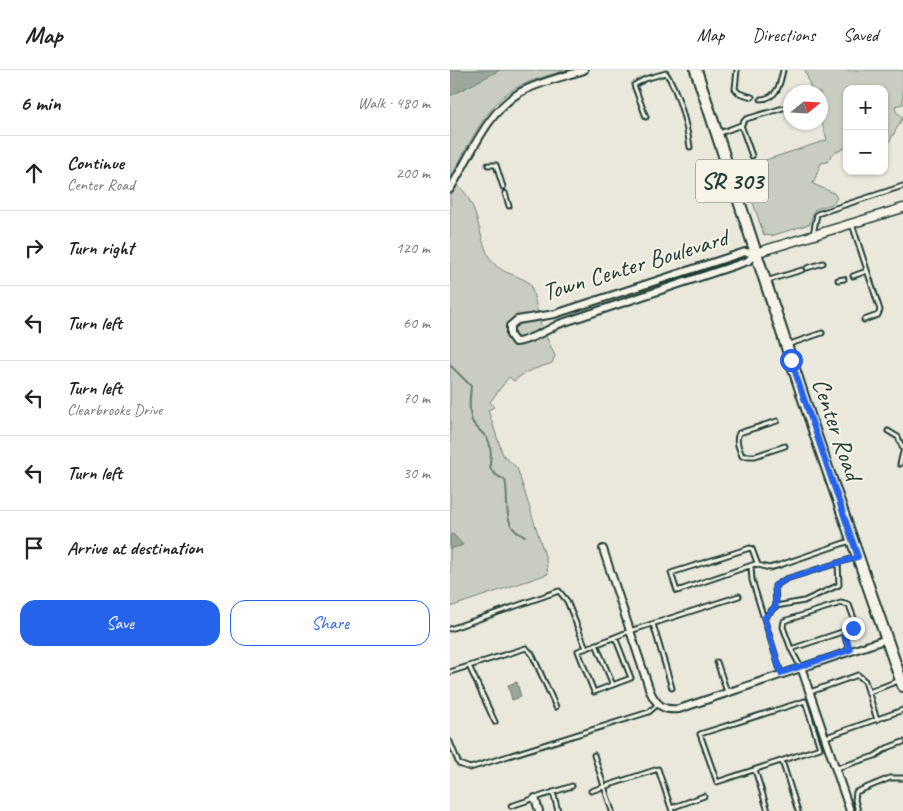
<!DOCTYPE html>
<meta charset="utf-8">
<style>
body{margin:0;font-family:Caveat,sans-serif;background:#f6f6f6;color:#222}
.controls{position:absolute;right:15px;top:15px;display:grid;overflow:hidden;border-radius:10px;box-shadow:0 1px 4px #0004}
.controls button{width:45px;height:45px;display:grid;place-items:center;padding:0;border:0;border-bottom:1px solid #e0e0e0;background:#fff;color:#222;font:25px sans-serif}
.compass{position:absolute;left:333px;top:15px;width:45px;height:45px;border-radius:50%;background:#fff;box-shadow:0 1px 4px #0004;rotate:72deg}
.stop{position:absolute;width:15px;height:15px;margin:-11px;border:4px solid #2563eb;border-radius:50%;background:#fff}
.stop.end{background:#2563eb;border-color:#fff;box-shadow:0 1px 5px #0008}
.list{margin:0;padding:0;list-style:none}
h2{display:flex;justify-content:space-between;align-items:center;height:65px;margin:0;padding:0 20px;font-size:21px}
h2 small{font-size:16px;font-weight:400;color:#767676}
.list li{display:grid;grid-template-columns:32px 1fr auto;gap:15px;align-items:center;box-sizing:border-box;height:75px;padding:0 20px;border-top:1px solid #e0e0e0}
.list b{display:block;font-size:19px;white-space:nowrap}
.list p{margin:0;font-size:16px;white-space:nowrap;color:#767676}
.list em{font-size:16px;font-style:normal;color:#767676}
.actions{display:flex;gap:10px;padding:15px 20px}
.actions a{flex:1;padding:11px 0;border:1px solid #2563eb;border-radius:15px;text-align:center;font-size:18px;color:#2563eb}
.actions .main{background:#2563eb;color:#fff}
.icon{flex:none;width:28px;height:28px;fill:none;stroke:currentColor;stroke-width:2;stroke-linecap:round;stroke-linejoin:round}
.map{position:relative;flex:none;width:453px;height:741px;overflow:hidden}
header{display:flex;align-items:center;gap:30px;box-sizing:border-box;height:70px;padding:0 25px;background:#fff;border-bottom:1px solid #e0e0e0}
header strong{font-size:24px}
nav{display:flex;gap:28px;margin-inline-start:auto;font-size:18px}
main{display:flex}
aside{flex:1;background:#fff}
.map>svg:first-child{display:block}
</style>
<header>
<strong>Map</strong>
<nav><a>Map</a><a>Directions</a><a>Saved</a></nav>
</header>
<main>
<aside>
<h2>6 min<small>Walk · 480 m</small></h2>
<ul class="list">
<li><svg class="icon" aria-label="ahead" viewBox="0 0 24 24"><path d="M12 20V5M6 11l6-6 6 6"/></svg><div><b>Continue</b><p>Center Road</p></div><em>200 m</em></li>
<li><svg class="icon" aria-label="right" viewBox="0 0 24 24"><path d="M7 20v-9h11M14 6l5 5-5 5"/></svg><div><b>Turn right</b></div><em>120 m</em></li>
<li><svg class="icon" aria-label="left" viewBox="0 0 24 24"><path d="M17 20v-9H6M10 6l-5 5 5 5"/></svg><div><b>Turn left</b></div><em>60 m</em></li>
<li><svg class="icon" aria-label="left" viewBox="0 0 24 24"><path d="M17 20v-9H6M10 6l-5 5 5 5"/></svg><div><b>Turn left</b><p>Clearbrooke Drive</p></div><em>70 m</em></li>
<li><svg class="icon" aria-label="left" viewBox="0 0 24 24"><path d="M17 20v-9H6M10 6l-5 5 5 5"/></svg><div><b>Turn left</b></div><em>30 m</em></li>
<li><svg class="icon" aria-label="arrive" viewBox="0 0 24 24"><path d="M6 21V4h12l-3 4 3 4H6"/></svg><div><b>Arrive at destination</b></div></li>
</ul>
<div class="actions"><a class="main">Save</a><a>Share</a></div>
</aside>
<div class="map">
<svg width="453" height="741" viewBox="0 0 453 741">
<rect width="100%" height="100%" fill="#eae8dd"/>
<filter id="ink" filterUnits="userSpaceOnUse"><feTurbulence type="fractalNoise" baseFrequency=".02" numOctaves="2"/><feDisplacementMap in="SourceGraphic" scale="10" xChannelSelector="R" yChannelSelector="G"/><feConvolveMatrix kernelMatrix="1 2 1 2 8 2 1 2 1" color-interpolation-filters="sRGB"/></filter>
<g filter="url(#ink)">
<path fill="#c8ccc1" stroke="#74847a" d="M0,0h117c-19,6 -42,11 -58,22 -27,20 -43,59 -59,87z
M355,0h98v34l-8,2 1,6 7,5 -18,33 -1,-61h-37v58l-15,7 -5,8 -6,1 -8,21 21,9 3,5 -3,5 -20,7 -4,14 -39,12 -7,-1 -23,-67 86,-28 -6,-20 -1,-28h-8z
M0,110c27,13 27,51 38,75 10,21 34,19 43,30l10,40 14,31 -3,7 -26,9 -12,9 -5,-4 -19,25 4,5 -6,3 15,45 14,13 29,91 2,15 -98,33z"/>
<path fill="#9ca69c" stroke="#6a7c72" d="M0,0h50l-50,26z
M3,464l10,11 -13,4v-13z
M67,612l4,15 -9,3 -4,-15z"/>
<g fill="none" stroke-linecap="round" stroke-linejoin="round">
<path stroke="#6a7c72" stroke-width="2" d="M0,295l21,21c-1,11 -3,24 1,35 4,8 14,13 17,21 7,20 -10,26 16,38 5,18 -5,49 20,56"/>
<defs>
<path id="service" d="M287,0l-2,19 4,4 13,4
M311,29c17,-1 19,-15 22,-29
M196,47l-12,-32 11,-6 21,-6c12,17 21,53 24,74
M291,55l5,-6 44,-13
M270,63l21,-8 11,31
M38,95h8l7,22
M55,123l4,13
M402,154l28,86 -2,5 -14,5
M363,165l4,-21 86,-28
M357,198l16,-5
M403,206l14,-5
M388,210l6,-1
M316,211l36,-11
M337,275l35,-12
M327,351l-38,12c-4,8 0,15 3,23h13l30,-10
M438,361l10,6 5,12
M450,394l3,-12
M308,495l-6,-16 -2,-1 -79,25 6,18 78,-27 14,4 11,-3 70,-24
M301,496l1,14 29,93
M326,536l-1,-20 11,-7 71,-22
M314,548l12,-12 28,-5 35,-16 -1,-22
M203,554l19,64
M0,559l109,-38 8,10 19,47
M394,563l5,18
M165,567l16,41 -37,14 -16,-41c18,-6 35,-13 52,-20l109,-35
M146,574l17,41
M341,579l-8,-22 1,-6 57,-18 8,2 7,19 -3,4 -9,5 -2,-1 -51,17 9,17
M267,592l10,30
M19,596l26,56
M0,602l76,-24 6,6 24,53
M360,622l48,-17 7,6 12,39
M419,622l29,-11
M355,631l15,47 -103,34 -17,-48z
M376,667l77,-27
M0,672l9,22 11,4 179,-56 9,-8
M144,685l18,56
M332,691l16,50
M387,698l38,-12 12,-8 16,-6
M305,700l13,41
M141,721l67,-22 14,42
M103,722l5,19
M61,736l61,-20
M221,738l33,-12
M408,741l-3,-11 1,-8 34,-14h13"/>
<path id="minor" d="M0,119c20,-32 36,-76 69,-96 19,-11 44,-16 65,-23
M295,182l10,1 -7,8 -189,63c-9,5 -36,19 -44,18l-5,-7v-9l7,-6 38,-6z
M153,479l47,142c6,14 14,20 29,18l208,-70
M351,597l49,144
M85,728l4,13"/>
<path id="tertiary" d="M305,183l148,-45"/>
<path id="primary" d="M246,0l120,366 87,250"/>
</defs>
<use href="#service" stroke="#1f3d34" stroke-width="7"/>
<use href="#minor" stroke="#1f3d34" stroke-width="10"/>
<use href="#tertiary" stroke="#1f3d34" stroke-width="11"/>
<use href="#primary" stroke="#1f3d34" stroke-width="14"/>
<use href="#service" stroke="#f7f3e8" stroke-width="3"/>
<use href="#minor" stroke="#f7f3e8" stroke-width="6"/>
<use href="#tertiary" stroke="#f7f3e8" stroke-width="8"/>
<use href="#primary" stroke="#f7f3e8" stroke-width="10"/>
</g>
</g>
<g fill="none" stroke-linecap="round" stroke-linejoin="round" filter="url(#ink)">
<path stroke="#2563eb" stroke-width="6" d="M341,290l67,197 -72,22 -11,7 1,20 -12,12 17,55 69,-23 -6,-17 9,-5"/>
</g>
<g text-anchor="middle" dominant-baseline="central" stroke-width="4" stroke-linejoin="round" paint-order="stroke">
<rect fill="#f7f3e8" stroke="#60746a" stroke-width="1" x="246" y="89.5" width="72" height="43" rx="4"/>
<g font-size="24" font-weight="bold" fill="#1f3d34">
<text x="282" y="111">SR 303</text>
</g>
<g font-size="25" fill="#1f3d34" stroke="#f7f3e8">
<text transform="translate(185 195) rotate(-17)">Town Center Boulevard</text>
<text transform="translate(387 359) rotate(71)">Center Road</text>
</g>
</g>
</svg>
<div class="controls">
<button>+</button>
<button>−</button>
</div>
<svg class="compass" viewBox="-18 -18 36 36"><path d="M0-13l5 13h-10z" fill="#e53935"/><path d="M0 13l5-13h-10z" fill="#767676"/></svg>
<div class="stop" style="left:341px;top:290px"></div>
<div class="stop end" style="left:403px;top:558px"></div>
</div>
</main>
